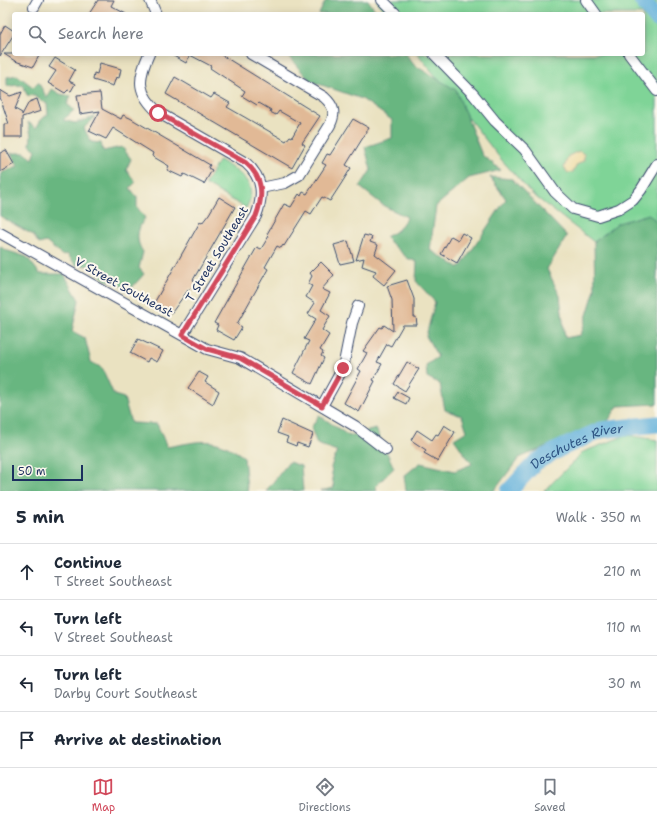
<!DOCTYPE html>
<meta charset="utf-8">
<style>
body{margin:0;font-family:"Shantell Sans",sans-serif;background:#f6f6f7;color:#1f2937}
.scale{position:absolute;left:12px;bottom:10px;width:71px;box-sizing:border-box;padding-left:4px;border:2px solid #1b2f5e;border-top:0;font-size:11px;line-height:14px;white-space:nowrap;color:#1b2f5e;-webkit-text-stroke:3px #fbf7ec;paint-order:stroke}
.stop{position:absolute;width:12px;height:12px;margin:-9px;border:3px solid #d1495b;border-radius:50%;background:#fff}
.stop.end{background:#d1495b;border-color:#fff;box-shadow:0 1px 4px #0008}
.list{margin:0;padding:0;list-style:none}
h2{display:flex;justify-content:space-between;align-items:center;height:52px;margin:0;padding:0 16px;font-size:17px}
h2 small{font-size:13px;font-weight:400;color:#747a83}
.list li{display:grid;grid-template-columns:26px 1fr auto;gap:12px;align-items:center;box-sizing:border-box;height:56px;padding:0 16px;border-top:1px solid #e0e1e3}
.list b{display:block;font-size:15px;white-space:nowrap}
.list p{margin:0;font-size:13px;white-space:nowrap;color:#747a83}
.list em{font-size:13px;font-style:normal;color:#747a83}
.icon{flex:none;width:22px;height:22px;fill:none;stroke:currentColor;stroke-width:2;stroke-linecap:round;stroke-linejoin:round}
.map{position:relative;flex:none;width:657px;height:491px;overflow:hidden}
.search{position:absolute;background:#fff;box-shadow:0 2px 10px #0003;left:12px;right:12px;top:12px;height:44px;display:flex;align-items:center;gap:10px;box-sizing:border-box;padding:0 14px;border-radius:4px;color:#747a83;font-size:15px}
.sheet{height:276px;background:#fff}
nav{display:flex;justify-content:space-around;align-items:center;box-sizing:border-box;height:56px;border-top:1px solid #e0e1e3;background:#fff;font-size:11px;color:#747a83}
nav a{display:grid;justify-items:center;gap:2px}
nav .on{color:#d1495b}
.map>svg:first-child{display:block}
</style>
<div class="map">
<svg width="657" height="491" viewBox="0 0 657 491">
<rect width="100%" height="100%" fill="#fbf7ec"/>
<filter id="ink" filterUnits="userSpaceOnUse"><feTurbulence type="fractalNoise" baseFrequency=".025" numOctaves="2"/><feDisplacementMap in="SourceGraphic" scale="8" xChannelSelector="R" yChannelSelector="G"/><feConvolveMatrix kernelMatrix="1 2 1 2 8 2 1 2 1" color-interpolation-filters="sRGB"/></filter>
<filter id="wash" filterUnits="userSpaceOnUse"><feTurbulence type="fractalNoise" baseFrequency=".012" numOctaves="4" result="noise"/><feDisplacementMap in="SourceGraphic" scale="16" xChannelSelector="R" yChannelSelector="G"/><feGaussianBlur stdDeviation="0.9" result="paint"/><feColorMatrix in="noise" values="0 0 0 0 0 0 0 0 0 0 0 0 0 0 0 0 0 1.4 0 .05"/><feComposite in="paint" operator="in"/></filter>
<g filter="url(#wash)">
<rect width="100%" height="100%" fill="#eae2c1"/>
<path fill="#7fd497" stroke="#4d827a" d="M376,0h281v277l-63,-35 -62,-48 -32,-36 -82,-104h225v-40h-256z
M219,160c18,11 42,23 27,48l-41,-24z
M627,435l30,5v51h-113l39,-39z"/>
<path fill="#67b680" stroke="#41726f" d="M326,0h42l10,14h-59z
M281,54h125l8,11 42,25 26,65 19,15 -32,8 -33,28 -6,44 30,18 46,-69 -16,-22 22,2 55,57 -20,33 13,27 5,42 16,-3 14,-46 -1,-47 24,-19 31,-9 8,9v181l-39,2 -10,15 -89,37 -25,33h-88l-2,-15 16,-13 35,8 17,-7 -18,-25 13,-8 -5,-15 -17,-6 -5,-26 -13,-7 -1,-12 12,-8 -12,-21 9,-34 -19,-21 1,-19 -10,-4 -22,-21 13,-7 9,-13 -23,-11 -24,-19 11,-17 -6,-23 27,-9v-18l-30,-21 -52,-18 -22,-25z
M17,75l16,12 5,-5 9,16 5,-9 8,5 11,2 -4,8 7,6 -11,10 12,3 20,-6 -11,11 7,14 10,1 2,8 19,-4 9,12 -5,11 10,12 -6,6 7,9v10l8,11c-8,11 -10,22 -2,34l-4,16 5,6 -16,18 -10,-9 -13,-3 -14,-14 -15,-1 -9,-11 -4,2 -17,-14 -7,2 -6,-9 -33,-19v-39l3,-5 15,-6 -7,-13h14l8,6 3,-9 -6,-5 1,-10 -3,-13 8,6 5,-8 7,-6 -1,-10 -13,-8 -7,-1 -4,-10 -16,1v-9z
M0,246l5,4 22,7 13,17h24l15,26 -7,31 13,7 6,24 11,6 12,27 10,3 7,25 26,1 10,23c35,-6 46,-12 77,10l3,31 1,3h-248z
M319,415l30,21 27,-7 18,39 -18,18 1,5h-57l14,-3 -3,-21 6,-16 -20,-7 -6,-16z
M289,462l12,4 2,25h-37z"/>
<path fill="#eeda9e" stroke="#84847e" d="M579,151l5,3v6l-7,5 -4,7 -5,1 -4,-5 4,-12z"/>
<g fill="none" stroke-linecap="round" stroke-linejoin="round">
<g stroke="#61b0db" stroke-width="17">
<path d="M642,0l15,19"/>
<path id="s1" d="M509,491l27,-29 23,-13 42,-19 56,-6"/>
</g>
</g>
<g id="blocks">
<path fill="#e1b996" d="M98,0h16l-3,6 15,8h-37z
M5,25l9,6v3l-14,22v-22z
M4,54h36l-7,13 -18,-6z
M170,54h50l100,62 -18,27 3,2 -13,23 -126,-74 9,-17 36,21 3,-4 16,9 -3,4 59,34 4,-5 2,1 8,-14 -21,-12 -3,4 -6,-3 1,-2 -12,-7 -2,2 -15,-9 3,-5 -35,-23 1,-2 -21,-11 -4,8z
M55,58l20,12 -6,11 6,3 -4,7 -3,-1 -3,3 -17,-10 8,-12 -7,-4z
M100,63l21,6 -2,9 -3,-1 -3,9 -20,-6 1,-7 3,1z
M0,90l10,6 12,-4 -7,17 7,4v2l7,-13 8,-3 4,12 -19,6v20h-18v-13h5l-9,-27z
M100,93l2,16 19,10 2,-4 7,3 80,47 -2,3 4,2 -8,14 -20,-10 -2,3 -15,-7 2,-4 -17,-10 1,-3 -40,-25 -7,11 -17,-8 11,-20 -20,3 -3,-19z
M353,119l16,9 -23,37 5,3 -10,16 -11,17 -8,-4 -11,17 -5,-3 -22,35 -1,-1 -2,3 -4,-2 -12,21 3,2 -31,55 5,3 -8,13 -18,-10 2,-5 -4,-2 43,-76 4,2 8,-13 -2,-2 17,-30 7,3 8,-13 2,2 2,-4 4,2 19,-29 -4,-2 5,-9 3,1z
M6,150l8,14 -14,8v-19z
M219,197l16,10 -42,73 4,2 -4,8 -2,-2 -3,2 -18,25 -17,-10 47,-83 2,1 7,-9z
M462,233l9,5 -14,25 -16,-9 10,-18 7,4z
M364,235l8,2 -2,5 8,3 -3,9 21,16 -12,15 -11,-9 3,-5 -14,-5 2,-8 -8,2z
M348,241l6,20 -14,3 -6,-19z
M321,262l13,13 -12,14 8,4 -9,17 9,6 -8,14 7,5 -9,15 3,2 -2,4 3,2 -12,26 -19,-11 16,-32 -5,-2 12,-20 -8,-5 7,-11 -9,-6 6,-11 -4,-2 4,-8 -2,-3z
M407,280l7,19v18h2l1,8h-14l-12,21 -4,-2 -10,18 5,2 -9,16 2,1 -16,31 -15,-9 17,-32 -3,-2 9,-16 -4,-2 17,-24 2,1 2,-3 9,6 -1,-31 -5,-14z
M138,339l25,12 -6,11 -8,-4 -2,4 -17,-9z
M407,362l12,7 -14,22 -11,-7z
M199,372l9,5 -3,5 14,9 -6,13 -25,-16z
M398,392l11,6 -3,6 -12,-6z
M282,420l31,14 -5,13 -11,-4 -1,3 -10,-4 2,-5 -11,-4z
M444,425l11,7 -17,29 -14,-8 2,-3 -15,-10 6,-10 15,10 4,-6 2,1z"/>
</g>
</g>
<g filter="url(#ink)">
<use href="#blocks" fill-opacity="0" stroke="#3a4a6d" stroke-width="1"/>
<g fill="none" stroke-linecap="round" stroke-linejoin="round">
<defs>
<path id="minor" d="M150,0l6,14
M382,0l14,14
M586,0l10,14
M34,7l4,-7
M149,54c-12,26 -12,39 10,59l87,50c17,15 18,32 10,53l-74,119
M251,54l73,43c10,9 12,16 6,28l-31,50 -14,8 -24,5
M434,54l39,40 22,27 30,29 30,42 18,17 25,7 21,-7 14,-9 8,-10 16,-26
M629,54l28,37
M0,233l207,116 33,9 115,68 31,24
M322,406l21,-38 9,-45 6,-17"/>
</defs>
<use href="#minor" stroke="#3a4a6d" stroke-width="12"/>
<use href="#minor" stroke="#fff" stroke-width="10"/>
</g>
</g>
<g fill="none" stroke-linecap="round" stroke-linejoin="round" filter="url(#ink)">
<path stroke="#d1495b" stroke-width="5" d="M158,113l88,50c17,15 18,32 10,53l-74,119 25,14 33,9 82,48 21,-38"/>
</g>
<g text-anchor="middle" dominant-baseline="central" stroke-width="4" stroke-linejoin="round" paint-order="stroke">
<g font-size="12" fill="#1b2f5e" stroke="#fbf7ec">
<text transform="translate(217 254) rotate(-59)">T Street Southeast</text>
<text transform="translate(124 287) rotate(29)">V Street Southeast</text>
</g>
<g font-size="13" font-style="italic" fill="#305684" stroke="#fbf7ec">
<text stroke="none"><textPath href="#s1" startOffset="84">Deschutes River</textPath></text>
</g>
</g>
</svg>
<div class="scale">50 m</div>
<div class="stop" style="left:158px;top:113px"></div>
<div class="stop end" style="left:343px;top:368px"></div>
<div class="search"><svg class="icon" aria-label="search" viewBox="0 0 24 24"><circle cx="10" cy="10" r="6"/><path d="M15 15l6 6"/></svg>Search here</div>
</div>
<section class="sheet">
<h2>5 min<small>Walk · 350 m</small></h2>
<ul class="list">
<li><svg class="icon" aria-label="ahead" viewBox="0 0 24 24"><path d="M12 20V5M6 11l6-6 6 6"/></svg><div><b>Continue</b><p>T Street Southeast</p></div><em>210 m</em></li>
<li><svg class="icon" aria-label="left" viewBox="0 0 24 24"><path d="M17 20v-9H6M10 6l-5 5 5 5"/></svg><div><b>Turn left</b><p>V Street Southeast</p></div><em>110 m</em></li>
<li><svg class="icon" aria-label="left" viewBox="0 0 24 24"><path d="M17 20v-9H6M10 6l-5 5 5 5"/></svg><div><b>Turn left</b><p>Darby Court Southeast</p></div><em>30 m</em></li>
<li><svg class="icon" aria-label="arrive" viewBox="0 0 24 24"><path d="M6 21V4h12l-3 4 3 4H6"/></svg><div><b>Arrive at destination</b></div></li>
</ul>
</section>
<nav>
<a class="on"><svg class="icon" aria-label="map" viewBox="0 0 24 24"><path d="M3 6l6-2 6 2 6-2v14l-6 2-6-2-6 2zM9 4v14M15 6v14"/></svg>Map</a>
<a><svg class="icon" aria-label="directions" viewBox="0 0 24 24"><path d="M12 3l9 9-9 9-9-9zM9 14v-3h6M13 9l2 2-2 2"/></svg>Directions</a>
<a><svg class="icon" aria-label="saved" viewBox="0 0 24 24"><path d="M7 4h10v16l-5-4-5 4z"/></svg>Saved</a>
</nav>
